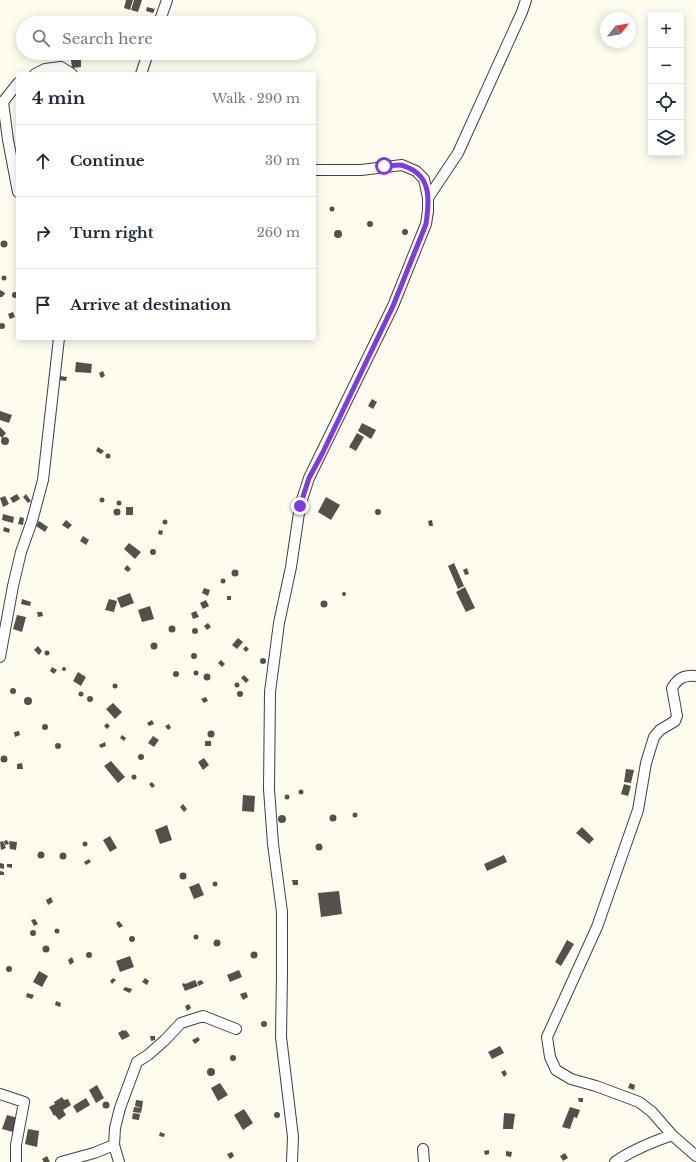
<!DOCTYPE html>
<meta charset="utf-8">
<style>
body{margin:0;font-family:"Libre Baskerville",serif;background:#f6f6f7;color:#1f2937}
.controls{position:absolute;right:12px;top:12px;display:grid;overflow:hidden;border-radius:4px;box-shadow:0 2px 10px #0003}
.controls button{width:36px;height:36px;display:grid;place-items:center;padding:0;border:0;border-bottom:1px solid #e0e1e3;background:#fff;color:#1f2937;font:20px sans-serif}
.compass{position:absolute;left:600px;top:12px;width:36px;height:36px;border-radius:50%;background:#fff;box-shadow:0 2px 10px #0003;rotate:59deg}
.stop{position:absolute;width:12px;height:12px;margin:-9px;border:3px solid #7c3aed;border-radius:50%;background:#fff}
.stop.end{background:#7c3aed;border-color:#fff;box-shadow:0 1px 4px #0008}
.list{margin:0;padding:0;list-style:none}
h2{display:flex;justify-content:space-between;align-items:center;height:52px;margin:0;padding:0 16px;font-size:17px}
h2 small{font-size:13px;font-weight:400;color:#747a83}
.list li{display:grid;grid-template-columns:26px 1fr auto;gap:12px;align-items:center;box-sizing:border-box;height:72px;padding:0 16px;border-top:1px solid #e0e1e3}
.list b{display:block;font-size:15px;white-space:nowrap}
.list em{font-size:13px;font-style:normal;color:#747a83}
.icon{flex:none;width:22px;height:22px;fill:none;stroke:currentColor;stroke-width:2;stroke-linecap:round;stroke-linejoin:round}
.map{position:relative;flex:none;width:696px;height:1162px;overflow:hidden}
.search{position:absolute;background:#fff;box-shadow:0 2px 10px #0003;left:16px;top:16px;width:300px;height:44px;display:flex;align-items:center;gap:10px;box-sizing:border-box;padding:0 14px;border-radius:22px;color:#747a83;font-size:15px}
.panel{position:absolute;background:#fff;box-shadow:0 2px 10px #0003;left:16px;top:72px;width:300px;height:268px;border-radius:4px}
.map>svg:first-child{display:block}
</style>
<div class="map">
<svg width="696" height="1162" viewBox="0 0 696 1162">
<rect width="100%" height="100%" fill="#fdfcef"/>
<path fill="#55504b" d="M126,0h7l-3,10 -6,-2z
M134,0h8l-4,12 -7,-2z
M147,7l8,2 -2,4 -7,-2z
M98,55l1,4 -5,1 -1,-4z
M81,59v8l-9,1 -1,-8z
M329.5 209a2.5 2.5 0 1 1 5 0a2.5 2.5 0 1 1-5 0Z
M367 224a3 3 0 1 1 6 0a3 3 0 1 1-6 0Z
M402 232a3 3 0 1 1 6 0a3 3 0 1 1-6 0Z
M334 234a4 4 0 1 1 8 0a4 4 0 1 1-8 0Z
M0.5 244a3.5 3.5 0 1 1 7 0a3.5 3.5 0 1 1-7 0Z
M1.5 278a2.5 2.5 0 1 1 5 0a2.5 2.5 0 1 1-5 0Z
M0,290l4,2 1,2 -3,3h-2z
M12 295a3 3 0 1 1 6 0a3 3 0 1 1-6 0Z
M13,312l2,5 -5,2 -2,-5z
M-1 326a3 3 0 1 1 6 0a3 3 0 1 1-6 0Z
M76,362l16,2 -1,9 -16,-1z
M103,371l2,5 -4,2 -2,-5z
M60,376l7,1 -1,4 -7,-1z
M372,399l5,3 -4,7 -5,-3z
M0,411l12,4 -3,8 -9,-3z
M362,423l14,7 -5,9 -13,-8z
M0,427l6,6 -4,5 -2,-2z
M357,433l7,4 -8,14 -7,-4z
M1 441a4 4 0 1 1 8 0a4 4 0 1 1-8 0Z
M98,447l6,4 -3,3 -5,-3z
M105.5 456a2.5 2.5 0 1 1 5 0a2.5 2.5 0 1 1-5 0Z
M17,494l3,5 -7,4 -3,-5z
M26,494l5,7 -3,2 -5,-6z
M5,496l4,8 -6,3 -3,-9z
M326,497l14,8 -9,15 -13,-8z
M99.5 500a2.5 2.5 0 1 1 5 0a2.5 2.5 0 1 1-5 0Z
M116.5 503a2.5 2.5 0 1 1 5 0a2.5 2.5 0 1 1-5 0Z
M126,507h7v8h-7z
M113.5 512a3.5 3.5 0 1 1 7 0a3.5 3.5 0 1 1-7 0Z
M375 512a3 3 0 1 1 6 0a3 3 0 1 1-6 0Z
M3,514l11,3 -1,6 -11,-3z
M20,517l4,1 -1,7 -5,-1z
M162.5 522a2.5 2.5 0 1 1 5 0a2.5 2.5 0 1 1-5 0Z
M66,520l6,5 -4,4 -6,-4z
M432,520l1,6h-4l-1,-5z
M39,521l9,6 -3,5 -9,-6z
M4,527l6,2 -1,4 -6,-2z
M159,530l4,1 -1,4 -4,-1z
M83,536l6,4 -3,5 -6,-4z
M129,543l12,9 -6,7 -11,-10z
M150 552a3 3 0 1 1 6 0a3 3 0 1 1-6 0Z
M454,563l10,23 -6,3 -10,-23z
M127,565l4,4 -3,3 -4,-3z
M467,568l2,6 -4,1 -2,-5z
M231.5 573a3.5 3.5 0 1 1 7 0a3.5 3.5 0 1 1-7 0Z
M220.5 581a2.5 2.5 0 1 1 5 0a2.5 2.5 0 1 1-5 0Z
M465,587l10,21 -9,4 -10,-20z
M204,588l6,2 -2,6 -6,-3z
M342 594a2 2 0 1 1 4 0a2 2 0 1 1-4 0Z
M130,593l4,10 -13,5 -4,-10z
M227,596h4v4h-4z
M22,599l9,3 -1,4 -9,-2z
M109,599l8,2 -3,11 -9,-2z
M206,600l3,6 -6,3 -3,-6z
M320.5 604a3.5 3.5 0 1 1 7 0a3.5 3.5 0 1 1-7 0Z
M150,606l4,13 -12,3 -4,-12z
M196,611l3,6 -6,2 -2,-6z
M37,612h5l1,4 -5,1z
M17,615l9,2 -4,15 -9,-3z
M208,623l3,4 -4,3 -3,-4z
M168.5 629a3.5 3.5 0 1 1 7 0a3.5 3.5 0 1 1-7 0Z
M192 631a3 3 0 1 1 6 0a3 3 0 1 1-6 0Z
M238,638l5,4 -6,7 -5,-4z
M150.5 646a3.5 3.5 0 1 1 7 0a3.5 3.5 0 1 1-7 0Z
M38,646l4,5 -3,4 -5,-5z
M246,646l3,3 -3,3 -3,-3z
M44.5 653a2.5 2.5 0 1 1 5 0a2.5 2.5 0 1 1-5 0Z
M191 656a3 3 0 1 1 6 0a3 3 0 1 1-6 0Z
M260 661a3 3 0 1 1 6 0a3 3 0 1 1-6 0Z
M221,660l4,4 -3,3 -4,-4z
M62 669a2 2 0 1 1 4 0a2 2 0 1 1-4 0Z
M52,667l5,3 -3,4 -4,-3z
M193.5 673a2.5 2.5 0 1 1 5 0a2.5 2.5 0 1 1-5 0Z
M173 674a3 3 0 1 1 6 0a3 3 0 1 1-6 0Z
M78,672l8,5 -5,9 -8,-5z
M203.5 677a3.5 3.5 0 1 1 7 0a3.5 3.5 0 1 1-7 0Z
M244,675l5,5 -3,3 -5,-5z
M234.5 685a2.5 2.5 0 1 1 5 0a2.5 2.5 0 1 1-5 0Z
M112.5 686a2.5 2.5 0 1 1 5 0a2.5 2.5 0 1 1-5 0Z
M10 691a3 3 0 1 1 6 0a3 3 0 1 1-6 0Z
M237 694a3 3 0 1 1 6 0a3 3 0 1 1-6 0Z
M78.5 694a2.5 2.5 0 1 1 5 0a2.5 2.5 0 1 1-5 0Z
M87 699a3 3 0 1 1 6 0a3 3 0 1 1-6 0Z
M206,697l2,4 -4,2 -3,-4z
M24 701a4 4 0 1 1 8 0a4 4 0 1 1-8 0Z
M113,703l9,9 -7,7 -9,-10z
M152,720l2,4 -5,2 -2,-3z
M107,723l3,3 -3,3 -3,-3z
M42 727a3 3 0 1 1 6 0a3 3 0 1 1-6 0Z
M169,724l2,4 -3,2 -3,-4z
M207.5 734a3.5 3.5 0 1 1 7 0a3.5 3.5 0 1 1-7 0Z
M19,731l1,4 -5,2 -1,-5z
M122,735l4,3 -2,3 -4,-3z
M153,736l6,4 -5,7 -6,-4z
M205,741h6v5h-6z
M105,742l1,4 -5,2 -2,-3z
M55 746a3 3 0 1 1 6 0a3 3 0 1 1-6 0Z
M138 757a3 3 0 1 1 6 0a3 3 0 1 1-6 0Z
M0.5 759a3.5 3.5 0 1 1 7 0a3.5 3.5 0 1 1-7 0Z
M204,758l5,7 -6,5 -5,-8z
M111,761l14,16 -7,6 -14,-17z
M22,763l1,6h-6v-5z
M626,769l8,1 -3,13 -7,-1z
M131.5 777a2.5 2.5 0 1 1 5 0a2.5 2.5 0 1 1-5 0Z
M152,782l3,4 -3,2 -3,-4z
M624,784l7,2 -3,10 -7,-2z
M298.5 792a2.5 2.5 0 1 1 5 0a2.5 2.5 0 1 1-5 0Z
M284.5 797a2.5 2.5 0 1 1 5 0a2.5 2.5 0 1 1-5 0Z
M243,795l12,1 -1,16 -12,-1z
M183,804l4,5 -3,3 -4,-5z
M352.5 815a2.5 2.5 0 1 1 5 0a2.5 2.5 0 1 1-5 0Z
M329.5 818a3.5 3.5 0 1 1 7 0a3.5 3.5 0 1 1-7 0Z
M278 819a4 4 0 1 1 8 0a4 4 0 1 1-8 0Z
M167,825l5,15 -12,4 -5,-14z
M582,827l12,12 -5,5 -13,-11z
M110,836l7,12 -7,4 -7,-12z
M7,840l2,4 -4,1 -1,-4z
M3,841l3,7 -5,2 -1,-8z
M9,841l8,1 -1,8 -6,-1z
M82.5 844a2.5 2.5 0 1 1 5 0a2.5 2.5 0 1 1-5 0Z
M315.5 847a3.5 3.5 0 1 1 7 0a3.5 3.5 0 1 1-7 0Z
M37.5 855a3.5 3.5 0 1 1 7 0a3.5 3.5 0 1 1-7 0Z
M59.5 856a3.5 3.5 0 1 1 7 0a3.5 3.5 0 1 1-7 0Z
M504,855l3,7 -20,9 -3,-7z
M89,859l2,3 -5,3 -2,-3z
M0,863l4,1v5l-4,-1z
M7,864h5v4l-5,-1z
M0,871l4,1v3h-4z
M179.5 876a3.5 3.5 0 1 1 7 0a3.5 3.5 0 1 1-7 0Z
M292,880h6v5h-5z
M212.5 884a2.5 2.5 0 1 1 5 0a2.5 2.5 0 1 1-5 0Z
M199,883l5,12 -10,4 -5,-12z
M339,891l3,23 -21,3 -3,-24z
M51,897l2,5 -5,3 -2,-5z
M35,919l3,5 -4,2 -3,-6z
M119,921l4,5 -4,2 -3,-5z
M54.5 931a2.5 2.5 0 1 1 5 0a2.5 2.5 0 1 1-5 0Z
M30 933a3 3 0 1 1 6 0a3 3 0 1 1-6 0Z
M193.5 937a2.5 2.5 0 1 1 5 0a2.5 2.5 0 1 1-5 0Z
M129 939a3 3 0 1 1 6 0a3 3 0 1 1-6 0Z
M213.5 943a3.5 3.5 0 1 1 7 0a3.5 3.5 0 1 1-7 0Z
M567,940l7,4 -13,22 -6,-4z
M42.5 949a3.5 3.5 0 1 1 7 0a3.5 3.5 0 1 1-7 0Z
M250.5 955a3.5 3.5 0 1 1 7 0a3.5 3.5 0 1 1-7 0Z
M86 955a3 3 0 1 1 6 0a3 3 0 1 1-6 0Z
M130,956l4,11 -14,5 -4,-11z
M72,957l2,5 -4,3 -2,-5z
M6 969a3 3 0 1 1 6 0a3 3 0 1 1-6 0Z
M239,970l3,7 -12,5 -3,-7z
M39,971l9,5 -6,11 -9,-5z
M113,978l3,2 -4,4 -2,-3z
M145,978l4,3 -2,4 -5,-3z
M195,980l3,6 -13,5 -3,-7 2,-1 1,1z
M201,980l3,3 -5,3 -2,-4z
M125,987l7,2 -2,4 -7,-3z
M246,992l2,5 -5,3 -3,-6z
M27,993l7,2 -2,4 -6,-2z
M56,1001l5,2 -1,4 -5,-2z
M189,1004l2,4 -4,3 -2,-5z
M261 1024a3 3 0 1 1 6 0a3 3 0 1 1-6 0Z
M123,1030l1,1 2,-1 4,6 -8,4 -4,-7z
M150,1036h5v4l-4,1z
M198,1037l2,3 -5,4 -3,-4z
M500,1046l4,7 -12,6 -4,-7z
M230 1058a3 3 0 1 1 6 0a3 3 0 1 1-6 0Z
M207 1072a4 4 0 1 1 8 0a4 4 0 1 1-8 0Z
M505,1070l2,4 -3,3 -3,-5z
M220,1083l8,12 -10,6 -7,-13z
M630,1083l5,2 -1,5 -6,-2z
M97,1085l7,13 -8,5 -7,-13z
M62,1097l2,3 4,-1 3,6 -8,5 3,5 -7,5 -4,-5 -1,1 -5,-9 6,-3 -1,-2z
M86,1098l4,7 -13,8 -4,-7z
M578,1098h5v4h-4z
M136,1100l7,1 -1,7 -7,-2z
M102.5 1105a3.5 3.5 0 1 1 7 0a3.5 3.5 0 1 1-7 0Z
M134,1107l8,1 -1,5 -8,-1z
M570,1107l10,3 -3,8 -3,-1 -4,12 -8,-2z
M244,1109l9,14 -10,7 -9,-15z
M274 1115a3 3 0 1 1 6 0a3 3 0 1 1-6 0Z
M133,1113l7,1 -1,6 -7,-1z
M504,1113l11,1 -2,15h-10z
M7,1115l11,3 -5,14 -11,-3z
M28,1129l11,2 -2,16 -12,-3z
M160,1132l5,2 -1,3 -5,-1z
M489,1150v4l-4,1 -1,-4z
M506,1151l6,1 -1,5 -5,-1z
M232,1152l2,4 -4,3 -3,-5z
M565,1153l3,5 -5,3 -3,-5z
M47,1156l3,6h-6l-2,-3z"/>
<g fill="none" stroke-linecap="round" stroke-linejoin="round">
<defs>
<path id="minor" d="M159,23l8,-23
M35,74l10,-5 16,-2 11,7
M141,74l7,-21
M0,102h3l5,38 10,52
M3,102l15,-19
M428,198l30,-45 64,-141 4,-12
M0,657l13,-71 8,-34 11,-31 11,-41 16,-142
M696,676c-12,-1 -18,2 -24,12l5,28 -2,5 -15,9 -6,7 -8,26 -8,47 -41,117 -50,110 3,20 6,13 15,9 25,7 43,16 13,10 20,23 24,21
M0,1094l24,8 -8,43v17
M114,1145l5,17
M423,1149l1,13
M61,1162l33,-9 20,-8 1,-17 5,-20 17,-46 11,-7 17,-15 16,-17 22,-7 33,13
M292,1162l1,-25 -12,-100 1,-63v-62l-9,-68 -4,-55 1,-97 9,-69 12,-56 9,-61 9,-28 84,-172 33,-82 2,-13v-13l-4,-19 -8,-8 -14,-6 -41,5h-47
M615,1162c17,-12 37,-20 57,-27"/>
</defs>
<use href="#minor" stroke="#404040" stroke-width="12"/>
<use href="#minor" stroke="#fff" stroke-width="10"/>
</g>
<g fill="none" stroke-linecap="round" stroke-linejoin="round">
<path stroke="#7c3aed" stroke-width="5" d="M300,506l9,-28 13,-24 71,-148 33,-82c3,-21 6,-46 -17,-56 -3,-1 -6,-3 -9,-3 -5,0 -11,1 -16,1"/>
</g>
</svg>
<div class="controls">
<button>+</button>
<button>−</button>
<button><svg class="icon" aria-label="locate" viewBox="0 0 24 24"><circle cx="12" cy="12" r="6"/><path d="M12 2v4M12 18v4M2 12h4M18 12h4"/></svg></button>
<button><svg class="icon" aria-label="layers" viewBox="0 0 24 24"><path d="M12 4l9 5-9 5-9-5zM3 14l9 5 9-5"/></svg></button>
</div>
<svg class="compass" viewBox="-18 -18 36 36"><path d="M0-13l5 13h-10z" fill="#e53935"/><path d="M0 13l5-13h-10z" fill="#747a83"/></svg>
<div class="stop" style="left:384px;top:166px"></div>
<div class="stop end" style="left:300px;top:506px"></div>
<div class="search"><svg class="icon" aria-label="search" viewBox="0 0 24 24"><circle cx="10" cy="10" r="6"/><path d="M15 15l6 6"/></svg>Search here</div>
<section class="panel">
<h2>4 min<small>Walk · 290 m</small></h2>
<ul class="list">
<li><svg class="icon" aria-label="ahead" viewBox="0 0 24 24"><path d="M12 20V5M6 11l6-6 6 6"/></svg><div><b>Continue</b></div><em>30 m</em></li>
<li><svg class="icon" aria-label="right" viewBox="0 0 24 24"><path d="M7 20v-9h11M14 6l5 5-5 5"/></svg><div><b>Turn right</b></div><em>260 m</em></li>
<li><svg class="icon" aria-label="arrive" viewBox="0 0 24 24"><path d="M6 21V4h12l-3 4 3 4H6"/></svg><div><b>Arrive at destination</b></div></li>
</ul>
</section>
</div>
